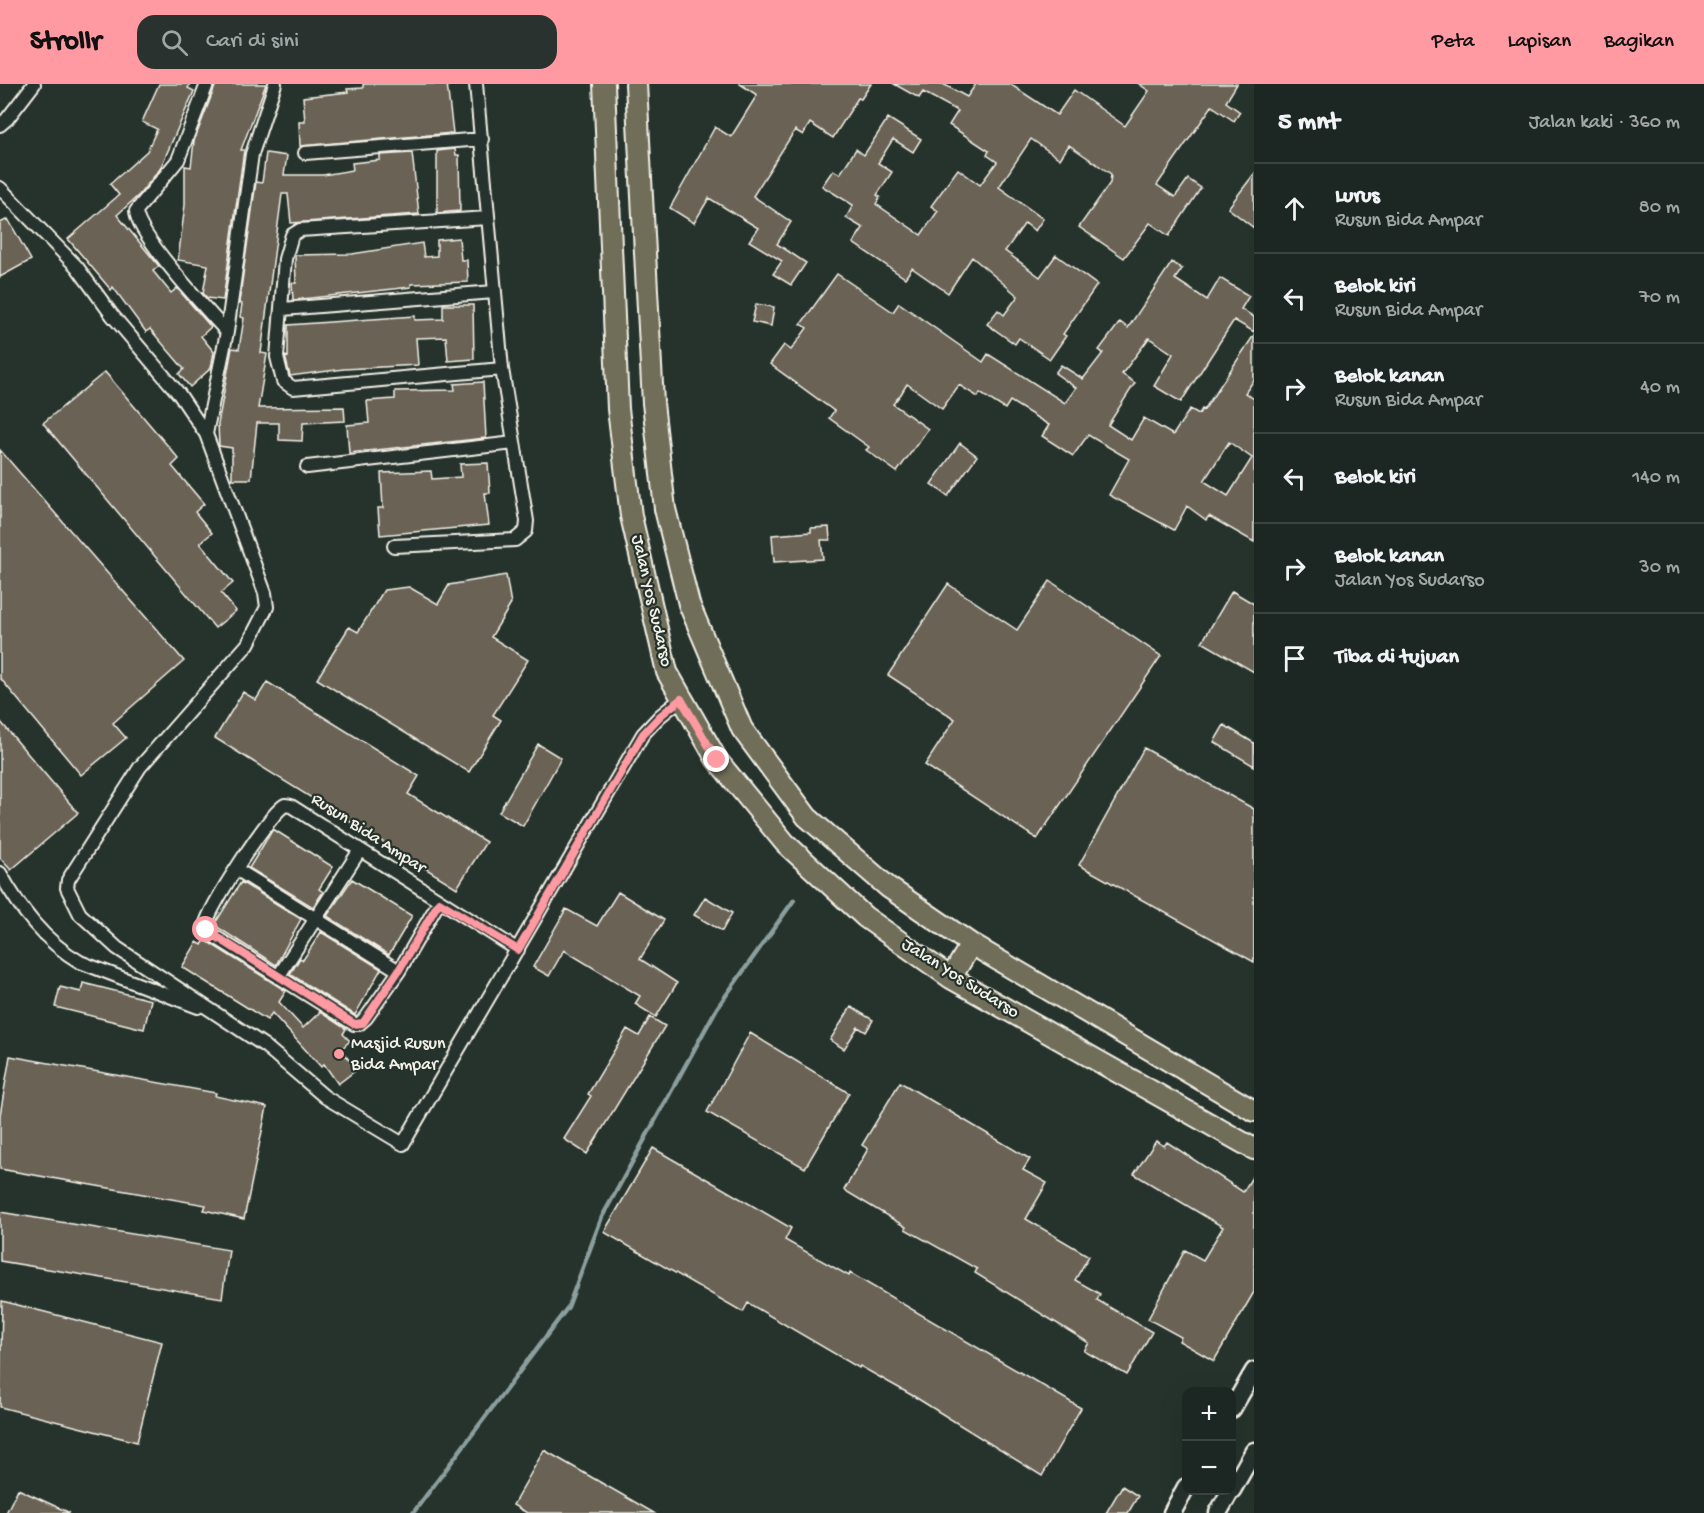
<!DOCTYPE html>
<html lang="id">
<meta charset="utf-8">
<style>
body{margin:0;font-family:"Gochi Hand",sans-serif;background:#29322f;color:#f1f3f6}
.controls{position:absolute;right:18px;bottom:18px;display:grid;overflow:hidden;border-radius:12px;box-shadow:0 6px 24px #0002}
.controls button{width:54px;height:54px;display:grid;place-items:center;padding:0;border:0;border-bottom:2px solid #3a4340;background:#1c2622;color:#f1f3f6;font:30px sans-serif}
.stop{position:absolute;width:18px;height:18px;margin:-14px;border:4px solid #ff9aa2;border-radius:50%;background:#fff}
.stop.end{background:#ff9aa2;border-color:#fff;box-shadow:0 2px 6px #0008}
.list{margin:0;padding:0;list-style:none}
h2{display:flex;justify-content:space-between;align-items:center;height:78px;margin:0;padding:0 24px;font-size:26px}
h2 small{font-size:20px;font-weight:400;color:#a0a5a5}
.list li{display:grid;grid-template-columns:39px 1fr auto;gap:18px;align-items:center;box-sizing:border-box;height:90px;padding:0 24px;border-top:2px solid #3a4340}
.list b{display:block;font-size:22px;white-space:nowrap}
.list p{margin:0;font-size:20px;white-space:nowrap;color:#a0a5a5}
.list em{font-size:20px;font-style:normal;color:#a0a5a5}
.icon{flex:none;width:33px;height:33px;fill:none;stroke:currentColor;stroke-width:2;stroke-linecap:round;stroke-linejoin:round}
.map{position:relative;flex:none;width:1254px;height:1429px;overflow:hidden}
header{display:flex;align-items:center;gap:36px;box-sizing:border-box;height:84px;padding:0 30px;background:#ff9aa2;color:#111}
header strong{font-size:28px}
nav{display:flex;gap:33px;margin-inline-start:auto;font-size:21px}
.search{width:420px;height:54px;background:#29322f;display:flex;align-items:center;gap:15px;box-sizing:border-box;padding:0 21px;border-radius:18px;color:#a0a5a5;font-size:22px}
main{display:flex}
aside{flex:1;background:#1c2622}
.map>svg:first-child{display:block}
</style>
<header>
<strong>Strollr</strong>
<div class="search"><svg class="icon" aria-label="search" viewBox="0 0 24 24"><circle cx="10" cy="10" r="6"/><path d="M15 15l6 6"/></svg>Cari di sini</div>
<nav><a>Peta</a><a>Lapisan</a><a>Bagikan</a></nav>
</header>
<main>
<div class="map">
<svg width="1254" height="1429" viewBox="0 0 1254 1429">
<rect width="100%" height="100%" fill="#26332d"/>
<filter id="ink" filterUnits="userSpaceOnUse"><feTurbulence type="fractalNoise" baseFrequency=".0167" numOctaves="2"/><feDisplacementMap in="SourceGraphic" scale="12" xChannelSelector="R" yChannelSelector="G"/><feConvolveMatrix kernelMatrix="1 2 1 2 8 2 1 2 1" color-interpolation-filters="sRGB"/></filter>
<g filter="url(#ink)">
<g fill="none" stroke-linecap="round" stroke-linejoin="round">
<path stroke="#8c9f9e" stroke-width="4.5" d="M413,1429l155,-206 34,-90 115,-209 77,-108"/>
</g>
<path fill="#6b6454" stroke="#f4f1e8" stroke-width="1.5" fill-rule="evenodd" d="M159,0h31l-2,4 6,3 -34,78 -21,26 -22,20 42,51 -6,5 18,22 6,-5 34,39 -10,9 13,16 -3,16 -21,19 -11,-13 5,-5 -34,-40 -4,3 -33,-45 -2,3 -43,-51 51,-44 -9,-11 37,-33 10,-22 -15,-7z
M216,0h50l-25,66h3l-21,150 -16,-2 -4,-5 5,-28 -30,-5 7,-55v-39l6,1 3,-26z
M363,0h84l6,49 -153,13 -1,-24h6l-2,-25 45,-5 -1,-3 16,-1z
M740,0h131l-10,15 -3,-1 -25,40 -23,-15 -7,12 -8,-5 -42,66 38,26 -14,22 29,19 -15,22 -18,-11 9,-13 -33,-20 9,-13 -49,-30 -15,25 -24,-15 45,-81 16,10 26,-42z
M894,0h49l24,13 9,-13h34l47,31 17,-25 51,36 24,-35 -10,-7h98l-11,18 14,10 -6,9 -22,-15 -55,79 18,12 13,-18 13,9 -32,48 -19,-13 -26,35 -45,-31 31,-44 1,-9 -42,-29 -9,14 -29,-20 -32,48 44,32 -8,12 -10,-8 -20,28 35,26 16,-22 41,30 -34,49 3,2 -16,23 -31,-21 -4,6 -28,-20 11,-14 6,5 14,-19 -46,-39 -24,36 -36,-25 -7,10 -52,-35 10,-15 -17,-10 7,-13 -31,-19 11,-16 7,4 16,-25 8,6 24,-37 33,21 -8,13 -20,-13 -15,24 14,9 -15,23 3,2 -4,7 45,31 17,-24 -7,-5 27,-37 22,16 17,-23 -10,-7 2,-4 -40,-26 9,-14 -35,-19 -4,6z
M455,65l1,6h3l1,56 -23,2v-62z
M266,69l21,3 -3,19h39l30,-5 -1,-7 28,-3v-5l32,-2 7,61 -128,9 -3,-29h-6l-21,159 6,1 -9,54 86,-1 1,14 -42,2 -1,18 -23,-1v-17h-22l-6,56h-19v-31l-13,-2 -1,-22 14,-76 7,1 5,-31 -4,-1 2,-13 -3,-1 17,-121 6,1z
M1254,90v54l-26,-20z
M8,135l23,41 -31,17v-54z
M459,154l2,22h6l1,22 -57,2v3l-118,13 -1,-17h4l-1,-28 57,-1 70,-11 2,14 13,-1v-16z
M1172,178l10,7 -7,10 32,21 13,-22 29,18 -8,13 13,8v15l-20,-12 -53,82 -27,-16 19,-32 -24,-16 -27,36 13,9 -27,42 23,15 13,-22 29,17 17,-26 9,5 3,-5 2,1 50,-75v45l-9,13 9,6v143l-45,-26 -3,4 -19,-14 -13,24 -65,-35 20,-36 -41,-24 -15,21 -31,-20 7,-11 -39,-24 -5,8 -25,-16 -2,4 -19,-12 -17,24 -35,-25 -6,10 -8,10 35,25 -31,43 -31,-22 3,-3 -40,-29 5,-7 -64,-47 14,-19 7,5 16,-22 -6,-4 36,-50 56,38 6,-9 84,59 5,-8 77,49 11,-15 -21,-15 6,-8 22,14 20,-26 -4,-3 21,-28 8,6zM1229,358l23,16 -24,38 -24,-15z
M756,220l18,3 -3,19 -19,-4z
M443,221h30l1,54 -26,2 -2,-24 -30,1 2,27 -74,4 -54,7 -5,-20 3,1v-32l127,-9v4l28,-1z
M105,288l74,87 -7,7 32,38 -9,8 17,21 -12,10 33,40 -12,10 15,18 -21,17 -172,-205z
M483,298l3,56 -137,15 -2,-28 22,-2 -2,-22 28,-2v-8l60,-1 -1,-6z
M960,359l17,13 -29,40 -17,-12z
M0,366l184,211 -71,62 13,15 -45,37 -81,-97z
M488,379l2,30h-5l4,32 -109,10 -2,-27h5l-2,-35 50,-2 1,8 29,-2 -1,-13z
M829,443l1,13h-9l2,19 -49,3 -2,-27 39,-3v-4z
M506,491l5,29 -20,33 37,23 -35,55 8,5 -32,52 -152,-93 32,-52 9,5 26,-42 25,-3 29,17 11,-19z
M1050,497l111,75 -124,183 -112,-74 30,-46 -67,-44 60,-91 69,46z
M1232,507l22,13v68l-52,-30z
M267,598l152,94 -11,18 78,48 -29,46 -242,-150 28,-46 13,8z
M0,637l78,92 -67,57 -11,-12z
M1224,641l30,18v23l-40,-24z
M538,660l23,14 -38,68 -24,-14z
M1144,664l110,61v153l-175,-97z
M273,745l60,38 -14,22 4,3 -10,15 -64,-39z
M352,795l60,37 -23,39 -62,-39z
M241,798l60,37 -25,46 -62,-40z
M618,808l46,28 -24,39 37,24 -21,34 -21,-13 5,-8 -76,-46 -15,26 -16,-9 33,-58 31,17z
M705,813l27,16 -10,18 -28,-16z
M321,848l60,37 -26,46 -65,-41 10,-16 3,2z
M205,856l81,51 -7,11 24,26 17,-16 26,17 -3,5 7,7 -9,8 15,21 -18,14 -14,-20 -3,3 -49,-54 -5,7 -85,-53 15,-25 5,3z
M83,899l68,17 -7,29 -89,-22 5,-20 21,5z
M851,923l22,13 -7,12 -8,-5 -14,22 -14,-9z
M650,933l15,9 -78,128 -23,-15 27,-43 -3,-2 39,-65 12,7z
M750,949l99,60 -44,75 -98,-56z
M10,972l206,37 -1,3 52,11 -23,112 -40,-9 2,-5 -206,-36v-54z
M900,998l130,77 -7,11 24,13 -21,36 63,37 -14,24 25,14 -3,6 55,32 -25,43 -43,-24 5,-8 -114,-70 2,-4 -72,-40 1,-2 -62,-37 24,-41 -6,-4z
M1156,1057l8,5 3,-4 76,50 11,-18v118l-40,69 -35,-20 2,-4 -33,-18 37,-69 18,10 20,-33 -89,-53z
M653,1064l138,80 -6,12 64,36 1,-3 231,135 -39,68 -127,-79 -55,-31 -1,2 -111,-65 -5,9 -139,-80z
M0,1128l229,38 -7,48 -222,-37z
M2,1217l160,41 -25,100 -137,-35z
M544,1366l110,63h-127l-14,-8z
M1122,1402l16,10 -10,17h-22z
M18,1405l52,24h-64z"/>
<g fill="none" stroke-linecap="round" stroke-linejoin="round">
<defs>
<path id="street" d="M0,41l7,-6 27,-35
M305,69l177,-14
M0,104l77,79 35,48 67,79 27,40 59,159 2,14 -19,37 -108,123 -72,113 -1,8 13,26 37,34 148,98 60,51 78,47 240,-410 17,-18 21,-17
M488,134l-188,12 -8,5 -7,24 -8,98 6,24 10,7 209,-19
M283,225l211,-17
M227,248l25,-178 23,-70
M206,350l21,-102c-19,-21 -90,-97 -91,-121l42,-51 29,-76
M307,383l207,-24
M394,462l121,-6 11,-9 1,-10 -25,-152 -26,-285
M236,785l163,102
M0,789c20,36 44,68 80,89l118,45
M439,818l-40,69 -33,47 -7,6h-5l-145,-91 -4,-7c5,-20 63,-111 80,-121l6,1 227,144
M278,893l82,-127"/>
<path id="secondary" d="M1232,1325l22,-38
M1232,1406l22,-39
M1172,1429l14,-26
M1218,1429l13,-23"/>
<path id="primary" d="M604,0l14,325 13,107 36,156 50,88 68,83 80,74 86,61 303,171
M636,0l17,319 12,106 24,95 53,125 65,88 81,70 83,57 283,167
M951,894l20,-34"/>
</defs>
<use href="#street" stroke="#f4f1e8" stroke-width="16"/>
<use href="#secondary" stroke="#f4f1e8" stroke-width="21"/>
<use href="#primary" stroke="#f4f1e8" stroke-width="24"/>
<use href="#street" stroke="#26332d" stroke-width="12"/>
<use href="#secondary" stroke="#26332d" stroke-width="16"/>
<use href="#primary" stroke="#706e59" stroke-width="20"/>
</g>
</g>
<g fill="none" stroke-linecap="round" stroke-linejoin="round" filter="url(#ink)">
<path stroke="#ff9aa2" stroke-width="8" d="M206,846l148,94 9,-1 36,-53 40,-68 79,48 125,-216 17,-18 21,-17 36,61"/>
</g>
<circle fill="#ff9aa2" stroke="#26332d" stroke-width="2" cx="339" cy="970" r="6"/>
<g text-anchor="middle" dominant-baseline="central" stroke-width="4.5" stroke-linejoin="round" paint-order="stroke">
<g font-size="18" fill="#f4f1e8" stroke="#26332d">
<text transform="translate(651 517) rotate(77)">Jalan Yos Sudarso</text>
<text transform="translate(368 750) rotate(33)">Rusun Bida Ampar</text>
<text transform="translate(960 895) rotate(32)">Jalan Yos Sudarso</text>
</g>
<g font-size="18" fill="#f4f1e8" stroke="#26332d" text-anchor="start">
<text x="351" y="960">Masjid Rusun<tspan x="351" dy="21">Bida Ampar</tspan></text>
</g>
</g>
</svg>
<div class="controls">
<button>+</button>
<button>−</button>
</div>
<div class="stop" style="left:206px;top:846px"></div>
<div class="stop end" style="left:717px;top:676px"></div>
</div>
<aside>
<h2>5 mnt<small>Jalan kaki · 360 m</small></h2>
<ul class="list">
<li><svg class="icon" aria-label="ahead" viewBox="0 0 24 24"><path d="M12 20V5M6 11l6-6 6 6"/></svg><div><b>Lurus</b><p>Rusun Bida Ampar</p></div><em>80 m</em></li>
<li><svg class="icon" aria-label="left" viewBox="0 0 24 24"><path d="M17 20v-9H6M10 6l-5 5 5 5"/></svg><div><b>Belok kiri</b><p>Rusun Bida Ampar</p></div><em>70 m</em></li>
<li><svg class="icon" aria-label="right" viewBox="0 0 24 24"><path d="M7 20v-9h11M14 6l5 5-5 5"/></svg><div><b>Belok kanan</b><p>Rusun Bida Ampar</p></div><em>40 m</em></li>
<li><svg class="icon" aria-label="left" viewBox="0 0 24 24"><path d="M17 20v-9H6M10 6l-5 5 5 5"/></svg><div><b>Belok kiri</b></div><em>140 m</em></li>
<li><svg class="icon" aria-label="right" viewBox="0 0 24 24"><path d="M7 20v-9h11M14 6l5 5-5 5"/></svg><div><b>Belok kanan</b><p>Jalan Yos Sudarso</p></div><em>30 m</em></li>
<li><svg class="icon" aria-label="arrive" viewBox="0 0 24 24"><path d="M6 21V4h12l-3 4 3 4H6"/></svg><div><b>Tiba di tujuan</b></div></li>
</ul>
</aside>
</main>
